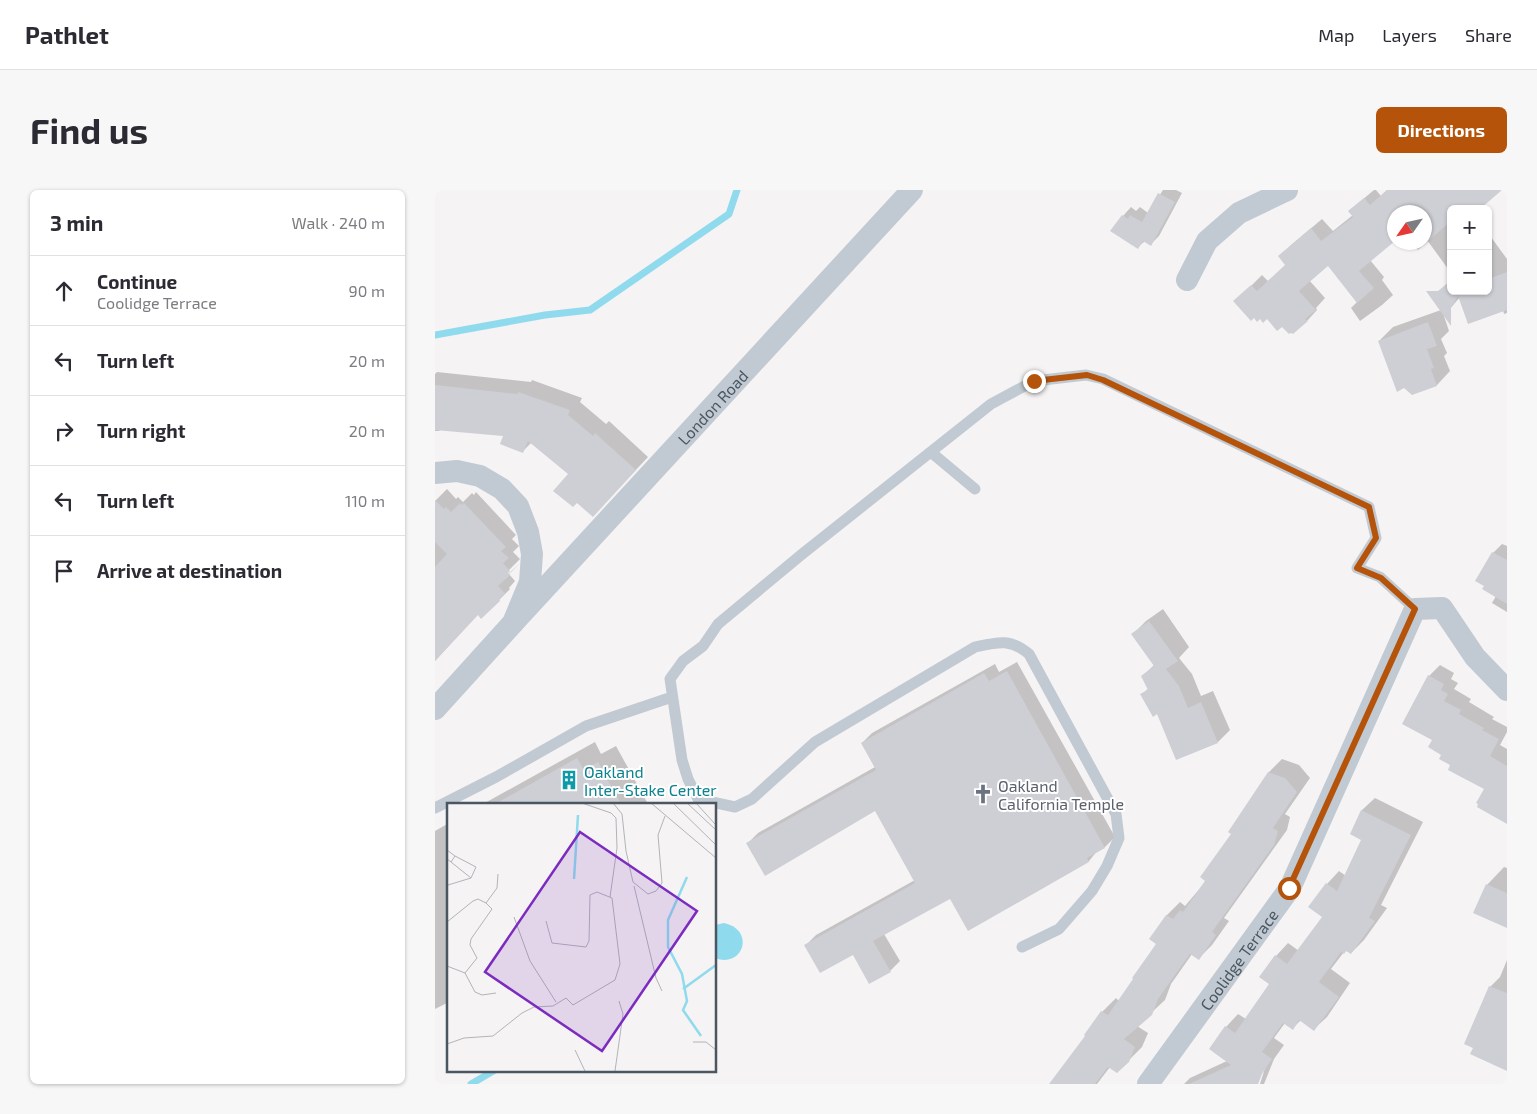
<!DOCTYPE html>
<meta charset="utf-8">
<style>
body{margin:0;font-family:"Exo 2",sans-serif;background:#f7f7f7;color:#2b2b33}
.controls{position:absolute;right:15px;top:15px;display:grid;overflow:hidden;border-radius:8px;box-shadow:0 1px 4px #0004}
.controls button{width:45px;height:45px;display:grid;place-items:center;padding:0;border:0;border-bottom:1px solid #e1e1e2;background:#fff;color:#2b2b33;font:25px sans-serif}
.compass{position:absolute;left:952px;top:15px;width:45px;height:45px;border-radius:50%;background:#fff;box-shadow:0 1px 4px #0004;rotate:236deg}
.stop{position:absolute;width:15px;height:15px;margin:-11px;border:4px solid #b45309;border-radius:50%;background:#fff}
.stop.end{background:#b45309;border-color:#fff;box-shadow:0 1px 5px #0008}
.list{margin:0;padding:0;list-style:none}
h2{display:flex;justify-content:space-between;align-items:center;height:65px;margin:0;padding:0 20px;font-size:21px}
h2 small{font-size:16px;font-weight:400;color:#7c7c81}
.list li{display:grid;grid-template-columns:32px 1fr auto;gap:15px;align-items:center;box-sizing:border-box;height:70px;padding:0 20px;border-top:1px solid #e1e1e2}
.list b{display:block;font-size:19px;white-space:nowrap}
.list p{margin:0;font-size:16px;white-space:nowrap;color:#7c7c81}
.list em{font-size:16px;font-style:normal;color:#7c7c81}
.icon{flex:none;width:28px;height:28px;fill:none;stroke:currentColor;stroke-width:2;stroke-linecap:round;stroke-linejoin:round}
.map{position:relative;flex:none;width:1072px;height:894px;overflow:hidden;border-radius:8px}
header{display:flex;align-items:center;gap:30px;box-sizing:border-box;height:70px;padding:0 25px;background:#fff;border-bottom:1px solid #e1e1e2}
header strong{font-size:24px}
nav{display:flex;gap:28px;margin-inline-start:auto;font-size:18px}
.intro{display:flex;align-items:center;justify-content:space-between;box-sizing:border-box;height:120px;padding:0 30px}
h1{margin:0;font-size:35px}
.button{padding:12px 22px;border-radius:8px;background:#b45309;color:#fff;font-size:18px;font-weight:700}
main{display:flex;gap:30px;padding:0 30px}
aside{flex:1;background:#fff;border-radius:8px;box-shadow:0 1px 4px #0004}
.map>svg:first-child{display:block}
</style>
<header>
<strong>Pathlet</strong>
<nav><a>Map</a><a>Layers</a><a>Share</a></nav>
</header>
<div class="intro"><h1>Find us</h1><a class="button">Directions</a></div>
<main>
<aside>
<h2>3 min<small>Walk · 240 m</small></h2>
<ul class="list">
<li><svg class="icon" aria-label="ahead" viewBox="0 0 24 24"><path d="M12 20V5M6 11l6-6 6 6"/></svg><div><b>Continue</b><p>Coolidge Terrace</p></div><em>90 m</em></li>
<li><svg class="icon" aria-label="left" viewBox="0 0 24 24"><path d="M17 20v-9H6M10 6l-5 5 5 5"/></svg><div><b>Turn left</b></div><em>20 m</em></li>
<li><svg class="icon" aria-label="right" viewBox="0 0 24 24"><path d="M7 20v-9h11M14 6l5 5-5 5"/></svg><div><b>Turn right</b></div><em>20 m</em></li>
<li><svg class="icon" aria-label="left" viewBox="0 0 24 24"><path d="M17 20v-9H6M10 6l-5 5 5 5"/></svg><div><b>Turn left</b></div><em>110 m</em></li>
<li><svg class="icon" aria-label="arrive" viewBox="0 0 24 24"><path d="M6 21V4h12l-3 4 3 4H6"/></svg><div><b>Arrive at destination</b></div></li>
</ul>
</aside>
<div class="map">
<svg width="1072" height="894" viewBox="0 0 1072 894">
<rect width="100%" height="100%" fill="#f5f3f3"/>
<path fill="#90daee" d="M289,733c32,7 19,46 -9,35v-33z"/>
<path fill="#0003" d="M728,0h13l6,3 -23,43 -8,8 -6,-3 -7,6 -15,-31 8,-9 5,4 4,-4 8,6z
M939,0h2l5,6 6,-6h111l-47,19v64l-24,-33 -3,2v-30h-30l-24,48 14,17 -2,3 11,15 -11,10 -22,16 -9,-13 7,-7 -30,-36 -19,15 16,18 -9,10 1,2 -10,11 -25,4 -36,-34 16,-16 6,6 19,-16 3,-19 32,-27 11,12 20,-16 -4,-4z
M1053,43l19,26v54l-3,1 -1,-4 -43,-13 -16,19 5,15 -8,8 6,14 -3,3 6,15 -13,14 -25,9 -33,-53 14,-14 48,-17 -9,-13 19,-17v11h37z
M2,182l94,10 1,-2 50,18 -2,4 26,22 3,-3 39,36 -43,46 -73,-61 -9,9 -18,-16 -64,-6 -2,2h-4v-57z
M12,299l9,10 2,-2 5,5 9,-9 2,2 2,-3 40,43 -4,4 7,7 -6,6 7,7 -18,18 2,1 16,-15 -11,11 6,7 -6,7 1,1 -11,11 -21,14 -43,47v-160z
M1067,354l5,2v66l-15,-9 4,-7 -10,-11 -9,-5 16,-27z
M728,419l26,38 -10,11 13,16 9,22 12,-5 17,39 -12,12 -60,-29 -16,-19 7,-6 -7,-11 13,-13 -22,-30 13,-13z
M582,472l98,175 -10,10 -7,3 -9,11 -121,68 -18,-32 -66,37 16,27 -10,10 -37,-18 -47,-8 10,-10 99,-55 -40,-71 -127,34 10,-10 117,-66 -13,-24 10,-10 123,-69 4,8z
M1005,475l14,8 -3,6 7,4 -4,6 17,10 -2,3 25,15 -2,2 15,8v5l-7,13 7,4v74l-22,-34 -33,-25 -9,-10 -10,-15 -4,-63z
M160,552l6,12 15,-8 32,58h-165z
M847,569l17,6 11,13 -25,36 5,3 -3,13 -63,88 5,3 -17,24 -13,13 -7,-4 -21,30 -6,16 -28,26 11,7 -6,14 -14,14 -18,6 -13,17h-46l36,-48 -1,-1 16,-23 14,-14 3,3 38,-58 -6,-4 16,-24 13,-13 5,4 22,-26 62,-108z
M940,608l48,24 -42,83 6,3 -23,32 -13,13 -4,-3 -3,2 -13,17 19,14 -23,34 -13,12 -13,-9 -8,8 -8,-5 -11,15 10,7 -10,14 -10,25h-4l5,-16 -2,-1 -6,17h-73l6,-6 37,-17 -1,-34 12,-13 8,5 25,-35 5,-28 12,-13 11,8 24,-34 4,-33 12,-13 7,5 17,-37 -12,-5 11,-24z
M14,633v179l-14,7v-178z
M1069,677l3,1v59l-20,-42z
M1072,770v109l-17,-82 10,-10z"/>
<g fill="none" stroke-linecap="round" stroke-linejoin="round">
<path stroke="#90daee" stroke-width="7" d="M0,145l110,-20 45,-5 139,-96 8,-24
M36,894l24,-14"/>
</g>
<path fill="#cdcfd5" d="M952,0h115l-22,19h-29v12l-33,29 -6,-8h13v-30h-30v29l-36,30 15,17 -17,15 -29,-37 -29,25 17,19 -11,9 3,2 -15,13 -2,-1 -2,1 -7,-7 -5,4 -10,-12 -4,4 -3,-4 -3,3 -3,-4 -3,3 -18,-20 18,-16 6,6 28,-26 -7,-9 33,-28 10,13 32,-24 -5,-6 16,-13 6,7z
M723,3l17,9 -24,44 -8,-5 -5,8 -28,-18 12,-16 6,4 2,-4 12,7z
M1072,82v38l-39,14 -10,-28 -7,12v18l-25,-35h12l13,-10v10h37v-12z
M993,132l9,24 -10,3 7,19 -3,1 6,17 -25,9 -8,-7 -7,4 -19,-51z
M0,195l83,9v-2l52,18 -2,5 25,21 2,-3 41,37 -43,47 -16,-14 -4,4 -20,-16 15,-17 -40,-33 -5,12 -23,-9 3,-8 -68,-6z
M0,310l9,9 2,-2 5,5 9,-9 2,2 2,-2 42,44 -5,4 8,7 -6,5 7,8 -2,2 2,2 -12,11 7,7 -6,6 1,2 -19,18 -3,-4 -43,46v-94l12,-13 -12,-12z
M1057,362l15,8v44l-25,-15 2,-3 -9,-5z
M714,431l29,40 -12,8 13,17 9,22 13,-6 17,41 -42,17 -19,-46 -4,3 -13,-23 8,-4 -7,-14 13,-10 -23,-32z
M572,481l98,177 -18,10 2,4 -121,69 -18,-32 -77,42 18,31 -22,12 -16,-29 -33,18 -16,-28 111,-62 -40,-72 -110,65 -19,-33 130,-73 -15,-27 123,-70 5,8z
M993,485l16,9 -3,6 7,4 -4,7 17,9 -2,4 25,14 -2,2 17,9 -9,17 17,10v58l-30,-17 1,-3 -2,-1 8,-14 -36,-19 2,-5 -11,-6 2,-4 -13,-8 4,-7 -30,-16z
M142,568l7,12 14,-8 23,42h-126z
M833,582l17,6 12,14 -24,36 5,3 -4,14 -62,87 4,3 -17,25 -9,-6 -32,45 -6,16 -28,24 11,8 -6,15 -12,11 -9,-6 -13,17h-46l36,-48 -1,-1 17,-24 7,4 25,-36 -1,-1 24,-34 -7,-5 17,-24 7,4 7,-9 3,2 22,-31 -5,-4 31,-43 -3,-2z
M926,620l50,25 -42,83 6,3 -24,33 -5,-3 -2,3 -3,-2 -22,30 20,15 -25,34 -15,-11 -6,10 -10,-7 -21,29 10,7 -10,15 -4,10h-69l42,-19 -22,-16 16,-23 10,7 34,-49 -10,-7 16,-22 12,9 35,-47 -14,-10 18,-24 11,8 24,-51 -11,-6z
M1051,694l21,9v35l-34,-15z
M1054,796l18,7v78l-37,-17 3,-6 -9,-4z"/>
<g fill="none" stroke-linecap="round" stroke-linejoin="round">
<path stroke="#c1cad2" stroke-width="11" d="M497,263l43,36
M0,618l61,-31 90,-51 86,-29
M587,757l37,-18 33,-38 15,-25 12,-28 -3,-24 -87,-160c-19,-16 -31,-12 -54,-7l-160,95 -63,57 -17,8 -37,-8 -10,-20 -6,-19 -12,-81 13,-18 20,-15 15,-22 83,-69 190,-151 43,-23 52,-6 17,4 266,128 7,31 -19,30 23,9 35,32"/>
<g stroke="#c1cad2" stroke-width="22">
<path d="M752,90l20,-39 32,-28 48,-23"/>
<path d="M0,283l22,-2 23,5 22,13 16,17 10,26 4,22 -2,28 -17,41 -78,86"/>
<path id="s1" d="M78,433l399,-433"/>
<path id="s2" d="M713,894l142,-196 125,-279 27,-1 33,49 32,33"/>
</g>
</g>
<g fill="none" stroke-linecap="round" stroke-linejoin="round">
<path stroke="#b45309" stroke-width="6" d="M599,191l53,-6 16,5 266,127 7,31 -19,30 24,10 34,31 -126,279"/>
</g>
<defs>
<symbol id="building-bare" viewBox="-9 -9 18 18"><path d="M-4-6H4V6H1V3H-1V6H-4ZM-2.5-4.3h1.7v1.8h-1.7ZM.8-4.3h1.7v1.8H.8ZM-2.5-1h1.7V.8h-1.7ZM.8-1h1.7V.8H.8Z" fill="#0f9aa8" stroke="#fff" stroke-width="2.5" paint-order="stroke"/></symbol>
<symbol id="church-bare" viewBox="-9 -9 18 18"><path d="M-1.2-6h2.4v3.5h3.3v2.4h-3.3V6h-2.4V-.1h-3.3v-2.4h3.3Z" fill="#6b7280" stroke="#fff" stroke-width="2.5" paint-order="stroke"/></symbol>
</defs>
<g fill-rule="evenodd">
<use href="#building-bare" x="120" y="576" width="28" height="28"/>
<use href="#church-bare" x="534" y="590" width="28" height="28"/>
</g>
<g text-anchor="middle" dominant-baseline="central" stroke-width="4" stroke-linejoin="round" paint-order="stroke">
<g font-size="16" fill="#4a5661" stroke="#fff">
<text stroke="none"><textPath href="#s1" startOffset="294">London Road</textPath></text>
<text stroke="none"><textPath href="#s2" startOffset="154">Coolidge Terrace</textPath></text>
</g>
<g font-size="16" fill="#0d838f" stroke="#fff" text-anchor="start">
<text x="149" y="581">Oakland<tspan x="149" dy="18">Inter-Stake Center</tspan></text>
</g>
<g font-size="16" fill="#5b616d" stroke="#fff" text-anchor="start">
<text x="563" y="595">Oakland<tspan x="563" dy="18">California Temple</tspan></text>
</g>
</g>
<g transform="translate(12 613)">
<rect width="269" height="269" fill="#f5f3f3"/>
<path fill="none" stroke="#90daee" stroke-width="2.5" d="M240,74l-19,43v27l14,27 5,27 -4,9 18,26M127,76l4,-64M236,186l33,-24"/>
<path fill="none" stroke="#b1b4b9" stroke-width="1" d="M135,0l29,10 5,5 1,30 -7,49M166,0l9,11 4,37 7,31 15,12 8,-3 6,-8 -4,-48 7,-19M204,0l65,55M226,0l43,42M240,0l29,27M249,0l19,21M0,47l8,6 -4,6 -4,-3M8,53l21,11 -5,11M1,82l23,-7 -20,-16M187,83l22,92 6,13M67,114l16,44 26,41M0,119l26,-21 5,-2 8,4 11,-15 1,-14M0,163l18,7 10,19 7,3 14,-2M18,170l12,-15 -7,-13 1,-6 21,-30 -6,-6M246,239h13l10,8M0,241l17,-6 29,-2 29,-23 12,-6 19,-1 13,-8 7,7 42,-25 5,-16 -8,-66 -15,-6 -7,3 -1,46 -3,6 -34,-4 -6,-22M128,247l10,21M168,268l8,-57 -4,-13"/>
<path fill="#7b2cbf" fill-opacity="0.15" stroke="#7b2cbf" stroke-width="2.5" d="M133,29l117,79 -95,140 -117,-79z"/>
<rect width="269" height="269" fill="none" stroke="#4a5661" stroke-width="2.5"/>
</g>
</svg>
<div class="controls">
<button>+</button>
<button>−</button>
</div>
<svg class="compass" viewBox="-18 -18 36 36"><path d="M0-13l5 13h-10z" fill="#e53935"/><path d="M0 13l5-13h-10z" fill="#7c7c81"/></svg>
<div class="stop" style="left:854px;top:698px"></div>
<div class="stop end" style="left:599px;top:191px"></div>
</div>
</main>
